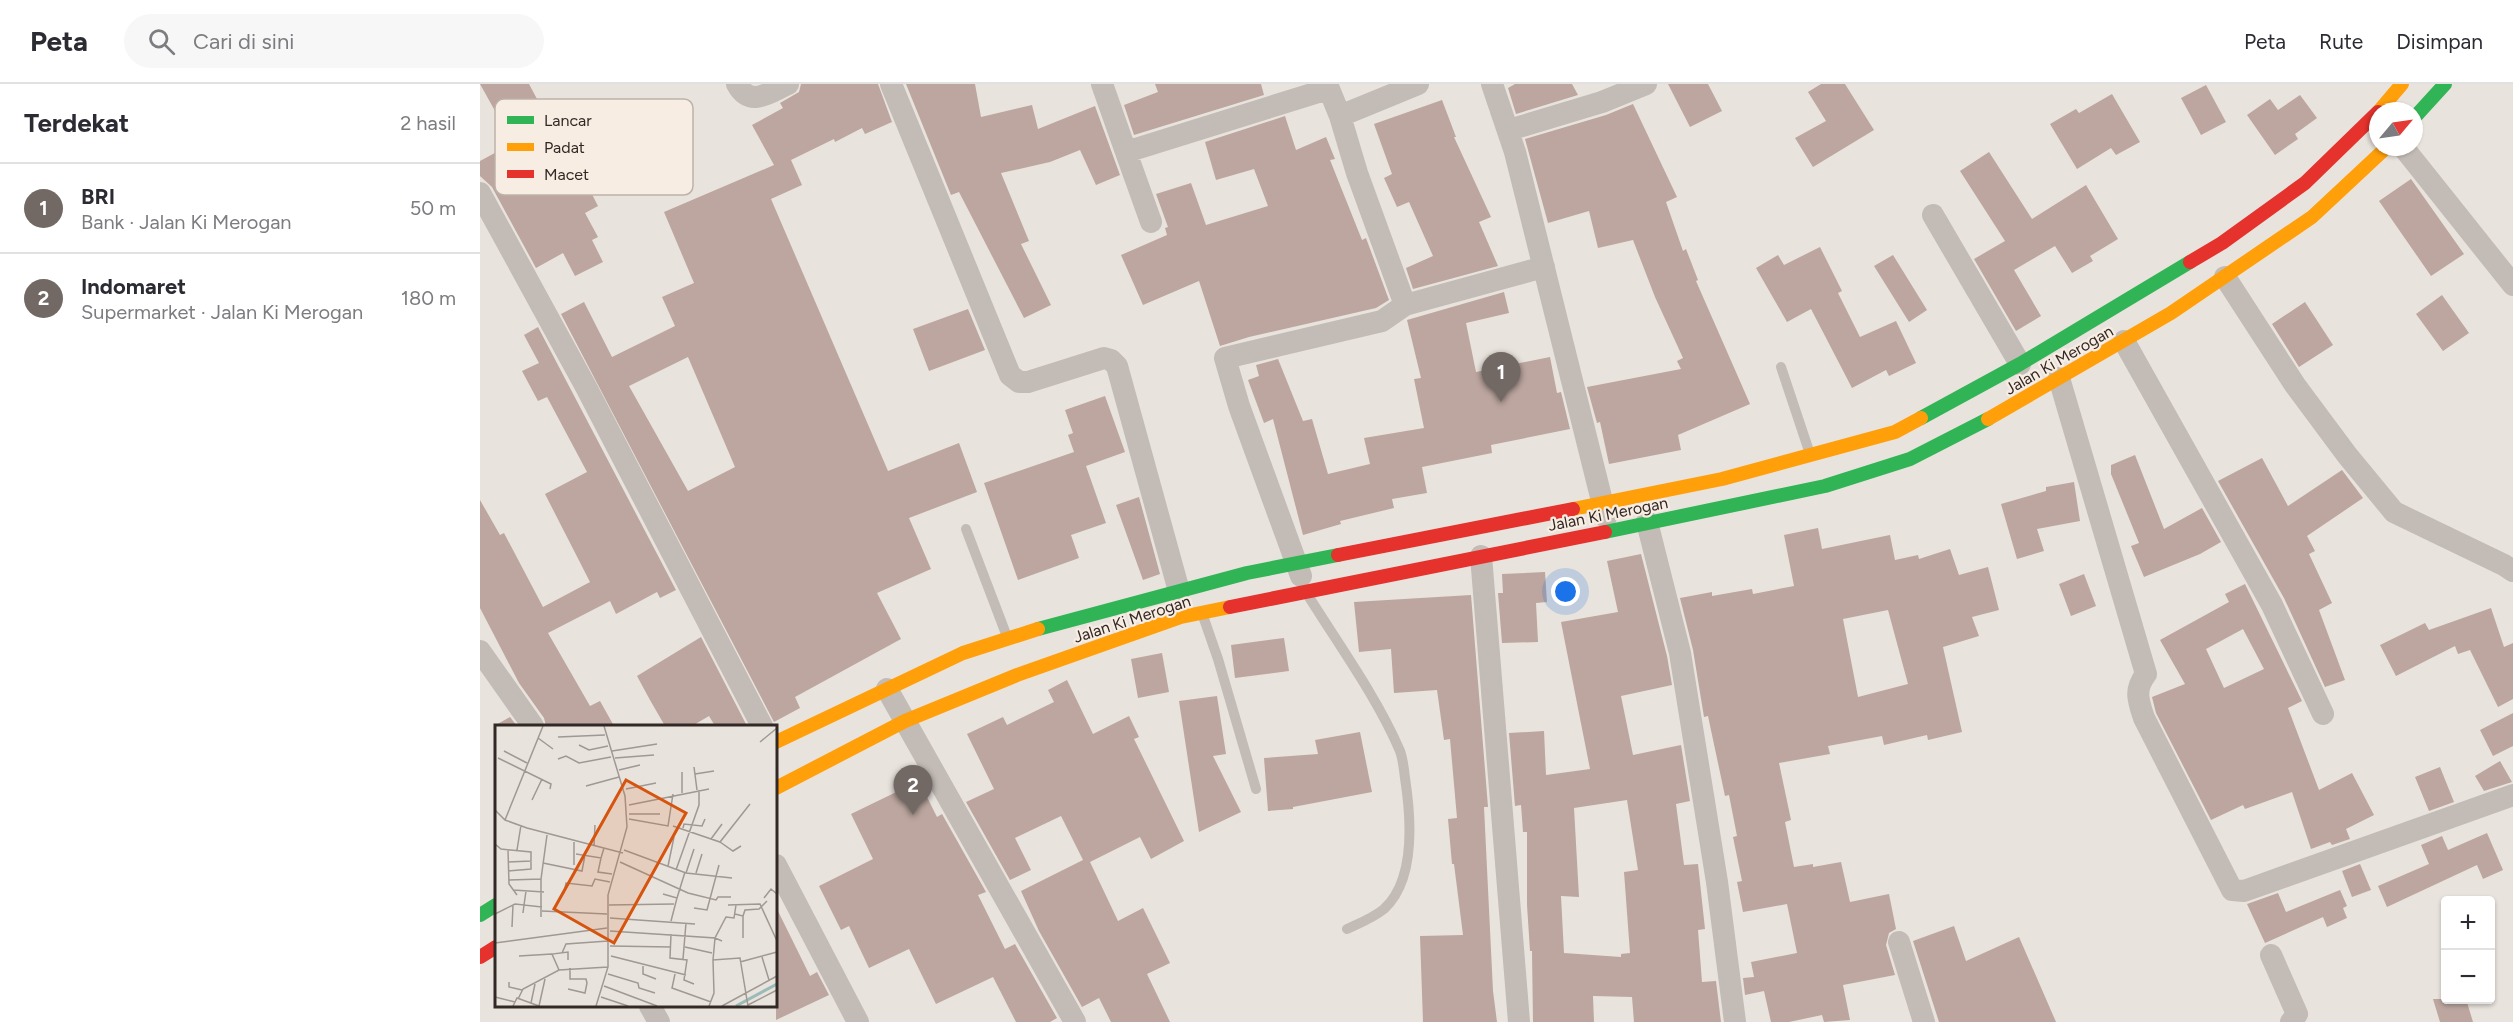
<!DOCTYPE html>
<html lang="id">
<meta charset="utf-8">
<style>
body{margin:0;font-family:Figtree,sans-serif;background:#f7f7f7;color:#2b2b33}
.controls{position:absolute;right:18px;bottom:18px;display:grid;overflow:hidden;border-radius:6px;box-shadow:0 2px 4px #0004}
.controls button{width:54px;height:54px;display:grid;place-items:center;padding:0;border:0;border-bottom:2px solid #e1e1e2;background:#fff;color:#2b2b33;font:30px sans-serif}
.compass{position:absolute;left:1889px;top:18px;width:54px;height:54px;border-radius:50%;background:#fff;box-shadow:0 2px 4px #0004;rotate:61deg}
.you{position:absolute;left:1086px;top:508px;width:21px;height:21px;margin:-15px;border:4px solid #fff;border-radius:50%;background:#1a73e8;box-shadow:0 0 0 9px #1a73e833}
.badge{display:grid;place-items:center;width:39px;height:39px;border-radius:50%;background:#726965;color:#fff;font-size:20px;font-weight:700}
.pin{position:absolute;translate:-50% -50px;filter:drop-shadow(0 2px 3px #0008)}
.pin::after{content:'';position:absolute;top:32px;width:21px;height:18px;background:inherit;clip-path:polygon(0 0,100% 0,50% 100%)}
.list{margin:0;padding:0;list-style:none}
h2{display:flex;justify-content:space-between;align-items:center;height:78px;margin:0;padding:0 24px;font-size:26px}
h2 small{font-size:20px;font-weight:400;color:#7c7c81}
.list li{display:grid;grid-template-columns:39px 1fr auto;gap:18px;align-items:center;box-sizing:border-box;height:90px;padding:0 24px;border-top:2px solid #e1e1e2}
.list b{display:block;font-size:22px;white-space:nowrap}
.list p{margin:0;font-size:20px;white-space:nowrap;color:#7c7c81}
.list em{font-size:20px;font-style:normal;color:#7c7c81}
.icon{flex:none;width:33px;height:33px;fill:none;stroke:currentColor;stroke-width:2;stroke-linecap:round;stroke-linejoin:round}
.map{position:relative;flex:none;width:2033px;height:938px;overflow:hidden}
header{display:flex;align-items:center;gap:36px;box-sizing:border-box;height:84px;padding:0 30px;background:#fff;border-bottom:2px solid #e1e1e2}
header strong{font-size:28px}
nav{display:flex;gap:33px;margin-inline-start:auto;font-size:21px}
.search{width:420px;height:54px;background:#f7f7f7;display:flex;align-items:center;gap:15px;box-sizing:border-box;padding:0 21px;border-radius:33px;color:#7c7c81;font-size:22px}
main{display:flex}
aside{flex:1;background:#fff}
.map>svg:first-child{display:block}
</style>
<header>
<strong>Peta</strong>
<div class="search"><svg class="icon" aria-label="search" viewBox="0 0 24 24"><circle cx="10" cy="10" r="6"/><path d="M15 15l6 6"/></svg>Cari di sini</div>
<nav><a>Peta</a><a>Rute</a><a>Disimpan</a></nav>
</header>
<main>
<aside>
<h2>Terdekat<small>2 hasil</small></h2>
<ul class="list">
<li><span class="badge">1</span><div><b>BRI</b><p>Bank · Jalan Ki Merogan</p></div><em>50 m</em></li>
<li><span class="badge">2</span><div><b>Indomaret</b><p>Supermarket · Jalan Ki Merogan</p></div><em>180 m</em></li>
</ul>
</aside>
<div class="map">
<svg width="2033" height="938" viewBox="0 0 2033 938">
<rect width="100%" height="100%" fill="#e9e3dd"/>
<path fill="#bca69f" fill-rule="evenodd" d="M0,0h49l25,47 4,2 57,-31 18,35 -55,30 20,39 -13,7 13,24 -6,3 11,22 -28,14 -12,-23 -27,15 -44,-81 -12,-11v-15l33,-18z
M321,0h77l14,38 -27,12 -3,-6 -27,14 -1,-3 -43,21 11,25 -31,14 117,272 71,-28 18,49 -68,26 22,51 -54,24 24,46 -106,58 5,11 -26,14 -213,-408 23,-12 28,55 63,-31 -13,-29 32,-14 -30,-71 110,-47 -22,-40 31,-17 -3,-5 19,-11zM208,273l47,110 -47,24 -59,-105z
M426,0h69l6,33 51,-12 6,24 57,-23 25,69 -24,10 -16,-35 -30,12 -49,11 28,68 -8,3 30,61 -27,13 -65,-126 -8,3z
M675,0h106l3,11 -130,40 -10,-30 34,-13z
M1035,0h57l6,11 -62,19 -8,-26z
M1188,0h40l14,27 -32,16z
M1341,0h24l29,46 -61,37 -18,-29 31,-17 -18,-29z
M1726,1l20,37 -25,13 -20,-37z
M1632,10l28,48 -24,13 -5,-7 -34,21 -27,-45 26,-15 3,4z
M1820,11l17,23 -22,16 3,5 -23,16 -28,-40 23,-16 8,11z
M962,16l14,37h-2l37,80 -12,5 19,44 -85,23 -7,-21 27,-12 -24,-54 -12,5 -13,-29 8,-4 -18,-50z
M1153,20l44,93 -11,5 17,49 3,-2 12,31 -2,1 54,123 -72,31 3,15 -72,14 -9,-42 -3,1 -10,-36 94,-18 -4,-8 6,-3 -28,-61 -22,-57 -35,8 -9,-37 -41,12 -23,-84 81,-24z
M805,32l11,34 30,-13 9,22 -5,1 32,80 4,-2 23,62 -13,8 -127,29 -29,9 -21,-65 -56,24 -22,-50 46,-20 -2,-7 3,-1 -12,-33 35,-11 15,42 62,-19 -14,-37 -38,11 -11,-38z
M1509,68l43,67 54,-34 32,54 -28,17 3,5 -21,12 -17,-27 -41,24 27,46 -25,15 -42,-72 31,-18 -45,-70z
M1931,95l53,75 -33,22 -52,-75z
M1340,163l22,44 -4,2 22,44 36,-16 20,42 -27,13 -3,-6 -34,18 -41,-79 -24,13 -31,-54 22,-13 6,10z
M1413,171l34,55 -18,12 -35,-56z
M1024,208l5,21 -43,10 10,49 74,-15 7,36 4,-1 9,37 -79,16 1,8 -70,14 5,26 -35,6 2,9 -54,13 1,3 -38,11 -30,-116 -9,4 -16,-43 11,-4 -3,-11 22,-6 25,62 9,-2 16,55 42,-10 -6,-26 60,-10 -10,-49 7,-1 -14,-58z
M1962,211l27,38 -26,18 -27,-37z
M1825,218l28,43 -34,22 -27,-43z
M488,225l17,41 -56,21 -16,-42z
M58,243l138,263 -16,8 -3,-6 -41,22 -6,-13 -62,32 42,73 10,-5 14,25h-68l-2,-8 -25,-35 -39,-75v-108l20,35 4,-2 39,74 47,-25 -45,-88 42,-22 -40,-75 -9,4 -16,-30 17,-8 -15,-28z
M625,312l20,56 -39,14 20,57 -35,12 8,23 -61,22 -34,-97 90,-31 -6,-17 5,-2 -8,-23z
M1655,371l29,74 38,-21 19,34 -21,12 -56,23 -13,-31 8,-3 -28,-69v-9z
M1782,374l26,48 54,-36 21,28 -56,38 8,15 -6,3 23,49 -13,7 26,70 -20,7 -41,-89 -66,-117z
M1594,398l6,39 -43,8 7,22 -27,8 -16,-55 45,-13v-4z
M659,413l21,77 -17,6 -27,-75z
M1338,444l4,21 68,-14 5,25 23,-5 1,4 31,-10 9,26 29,-8 11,43 -27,7 7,19 -36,11 19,85 -34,8 -1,-5 -43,10 -2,-9 -54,10 2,8 -51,9 12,57 -6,2 9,45 19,-3v3l28,-5 9,40 39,-8 7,35 -7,4 -3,12 9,30 -52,10 7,35 -26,2 -2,-7 -33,7h-18l-7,-31 -19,4 -2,-17 11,-1 -3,-15 46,-9 -10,-49 -44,8 -6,-30 5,-1 -9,-44 4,-1 -8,-41 -4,1 -17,-80 -4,1 -11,-67 -13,-52 32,-6v4l40,-7 1,5 41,-8 -10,-51zM1408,526l20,74 -50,13 -15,-78z
M1161,470l26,102 5,29 -51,11 12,59 48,-10 9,56 -14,3 8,61 14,-1 7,65 -7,1 4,52 14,-1 5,41h-87l-2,-25 -39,-1 1,26h-61l-1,-71h-2l-3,-46v-73h-4l-2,-27 -6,1 -6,-73 35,-2 2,44 44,-6 -29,-147 57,-10 -11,-51zM1147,716l11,70 -14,2 6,81 -9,1v3l-57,-4 -3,-57 18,1 -5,-89z
M1065,488l2,30 -11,1 2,39 -36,1 -4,-50h5l-1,-19z
M1604,490l12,32 -25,10 -12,-32z
M1765,500l57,117 -14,7 31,82 33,-17 22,42 -28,14 4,10 -18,6 -2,-3 -19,7 -19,-57 -47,17 -2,-4 -32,15 -55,-107 -4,-16 33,-13 -25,-44 69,-38 -4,-8zM1763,545l21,40 -40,19 -18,-39z
M991,511l17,212h-4l9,184 4,31h-74l-3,-86 43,-1 -9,-71h-2l-4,-45 9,-1 -7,-79 -6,1 -7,-50 -43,3 -3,-44 -32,3 -5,-50z
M2011,524l13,39 9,-4v56l-15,8 -28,-57 -12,4 -3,-8 -59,30 -16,-31 45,-22 4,7z
M221,553l46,89h-32l-6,-10 -17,10h-27l-15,-26 -13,-24z
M804,554l5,33 -54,7 -4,-33z
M682,569l7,39 -31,6 -7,-39z
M587,596l26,54 36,-18 10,21 -5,2 50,102 -33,18 -11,-22 -50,25 28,59 25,-13 27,55 -23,11 23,48h-59l-12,-24 -17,9 -43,-76 -18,-40 62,-31 -22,-44 -46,22 16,32 -21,10 -44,-78 28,-13 -27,-55 36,-17 4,8 47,-23 -6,-12z
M737,612l9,58 -13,2 28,56 -42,20 -20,-131z
M2033,629v33l-20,10 -13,-26z
M30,633l7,9h-23z
M880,648l12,60 -79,15v2l-25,2 -4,-53 54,-4 -3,-14z
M2020,677l12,21 -28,9 -9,-15z
M1960,683l14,35 -25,9 -14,-34z
M439,697l18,36 5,-3 44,78 -8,3 27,54 10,-5 42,74 -7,4h-34l-23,-45 -57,27 -27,-55 -40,19 -20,-42 -8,4 -22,-44 54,-27 -22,-45z
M2007,749l16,37 -20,9 -6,-14 -90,42 -9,-21 51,-22 -8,-19 21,-9 6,14z
M1880,780l11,26 -19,7 -10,-26z
M1860,806l7,16 -4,2 4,10 -20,9 -4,-10 -58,26 -18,-39 31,-11 8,19z
M296,823l34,69 7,-4 12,23 -53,25z
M1474,842l12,35 53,-24 37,85h-117l-26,-81z
M1953,915h33l7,23h-33z"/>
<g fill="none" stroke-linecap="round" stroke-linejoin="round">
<path stroke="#c2bbb6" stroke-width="10" d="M1301,283l28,84
M486,445l40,105
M829,513c30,48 69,102 91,154 3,8 4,18 5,27 6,39 11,102 -21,131 -11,9 -24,14 -37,20
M723,532l15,43 38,130"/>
<path stroke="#c2bbb6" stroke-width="22" d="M257,0c13,24 31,9 51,0
M411,0l119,291 9,7h9l76,-24 7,2 6,6 62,225
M622,0l24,68 202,-63
M847,0l13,32 17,57 48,132 139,-38
M1012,0l23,68 91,365
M860,32l78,-32
M1029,46l93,-28 44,-18
M1923,63l110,138
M646,68l25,70
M0,109l106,194 176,339
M1453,131l87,149
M1745,193l70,108 52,70 47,57 110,53 9,6
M1644,257l148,264 51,109
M1579,294l87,296c-12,16 -8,26 -2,44l88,172 12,1 269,-96
M1167,438l33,131 37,229 18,140
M1001,472l38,466
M821,492l-62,-170 -14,-48 157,-37 23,-16
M0,567l53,75
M407,605l188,333
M296,781l82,157
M1419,858l25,80
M1791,871l26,59 -6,8
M170,922l9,16"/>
<path stroke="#30b455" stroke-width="14" d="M1934,34l31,-34
M1441,334l99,-54 170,-102
M1125,448l220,-46 85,-27 78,-40
M558,545l209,-56 91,-18
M0,831l16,-10"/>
<path stroke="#ff9f0a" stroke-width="14" d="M1899,27l23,-27
M1508,335l183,-106 141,-96 75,-70
M1093,425l149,-30 173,-47 26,-14
M296,658l187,-89 75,-24
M296,704l129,-67 112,-46 164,-58 49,-10"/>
<path stroke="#e5322d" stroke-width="14" d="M1710,178l32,-19 83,-60 73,-71
M858,471l235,-46
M750,523l375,-75
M0,873l16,-10"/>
</g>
<g text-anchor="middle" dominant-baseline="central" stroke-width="4.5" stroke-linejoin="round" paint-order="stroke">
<g font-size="16" fill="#322825" stroke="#f8ede2">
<text transform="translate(1579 276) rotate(-30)">Jalan Ki Merogan</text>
<text transform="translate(1128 430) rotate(-11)">Jalan Ki Merogan</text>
<text transform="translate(652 535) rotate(-18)">Jalan Ki Merogan</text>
</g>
</g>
<g transform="translate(15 641)">
<rect width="282" height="282" fill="#e9e3dd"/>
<path fill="none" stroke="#99bcb9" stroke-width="3" d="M241,281l41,-22"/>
<path fill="none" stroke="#a09893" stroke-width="1.5" d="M63,12l47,-2M43,13l15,11M265,17l17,-14M84,20l10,5 19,-4M9,26l23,12M117,26l45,-7M3,33l53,26 -1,5M120,33l39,-3M63,34l8,-3 13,7 32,-6M199,42l3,23M124,45l21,-5M200,49l19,-3M91,61l33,-9M131,64l30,-6M187,68v-21M37,75l10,-21M134,80l80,-16M0,85l10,10 22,8 96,25M134,89h31M134,94l39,7 5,-32M10,95l38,-94M178,101l47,16 30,-38M188,103l1,-4 18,2 3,-7M216,114l11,-15M225,117l13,9 8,-5M0,119l6,5 30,3v9l-23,1M99,120l1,-20M13,125l1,34 8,11M22,125l4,-25M129,125l62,23 46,5M81,129l25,4 3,-10M106,133l-3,14 14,2M125,137l68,31 28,7 2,-3h13M48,138l39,8 3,-16M79,140v-23M173,141l6,-29M181,145l23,-65v-15M13,146l23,-2v-8M191,148l8,-24M201,148l6,-19M46,154v38M14,155l32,-1 6,-44M18,165l31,2M69,168l2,-10 26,3 3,-7 15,3M168,169l14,4 -6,23M182,173l8,-26M269,173l7,-9 6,5M114,180l65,-1M233,180l32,-1 17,37M199,183l13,2 12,-45M47,186l65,3M28,188l1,-8 18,2M0,189l20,-10 9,1 2,-14M240,189l8,2v22M248,191l2,-6 14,-1 8,-8M115,193l85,6M17,202l1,-22M115,206l105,7 -2,22 27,-2 8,48M176,209l-1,24 17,2 -3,20 10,4M227,216l-7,-3 11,-21 8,1 2,-13M0,218l112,-15M115,221l61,1M190,222l27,6M67,228l4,-9 42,-3M24,231l33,-2M116,231l75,19M267,232l7,23M188,234l3,-36M245,237l37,-10M148,241v8l13,5M64,245l-7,-16 16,-2v8M113,249l30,9 1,5 16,5M180,249l-3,14 39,14M14,257v5l13,3M109,261l53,20M73,264l17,4 2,-10 -1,-4h-16v-11M0,272l20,5M106,272l27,9M23,274l5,-10 36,-19 49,-3M36,278l4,-19M253,280l29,-15M18,281l4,-8 22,8M44,281l6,-27M101,281l12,-39v-72l19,-68 -2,-31 -21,-70M214,281l5,-13 -1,-33M227,281l55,-30"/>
<path fill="#d6540e" fill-opacity="0.15" stroke="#d6540e" stroke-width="3" d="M131,55l60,33 -72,130 -60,-34z"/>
<rect width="282" height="282" fill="none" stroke="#322825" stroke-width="3"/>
</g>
<rect x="15" y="15" width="198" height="96" rx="9" fill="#f8ede2" stroke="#bdb2a9" stroke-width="1.5"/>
<rect x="27" y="32" width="27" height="8" fill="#30b455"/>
<rect x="27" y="59" width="27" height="8" fill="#ff9f0a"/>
<rect x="27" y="86" width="27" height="8" fill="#e5322d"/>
<g font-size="16" fill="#322825">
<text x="64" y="42">Lancar</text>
<text x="64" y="69">Padat</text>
<text x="64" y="96">Macet</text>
</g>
</svg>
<div class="controls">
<button>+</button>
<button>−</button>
</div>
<svg class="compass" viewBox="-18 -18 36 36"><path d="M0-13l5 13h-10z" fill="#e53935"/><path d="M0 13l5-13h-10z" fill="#7c7c81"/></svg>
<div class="you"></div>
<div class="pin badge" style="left:1021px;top:318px">1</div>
<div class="pin badge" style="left:433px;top:731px">2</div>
</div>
</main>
